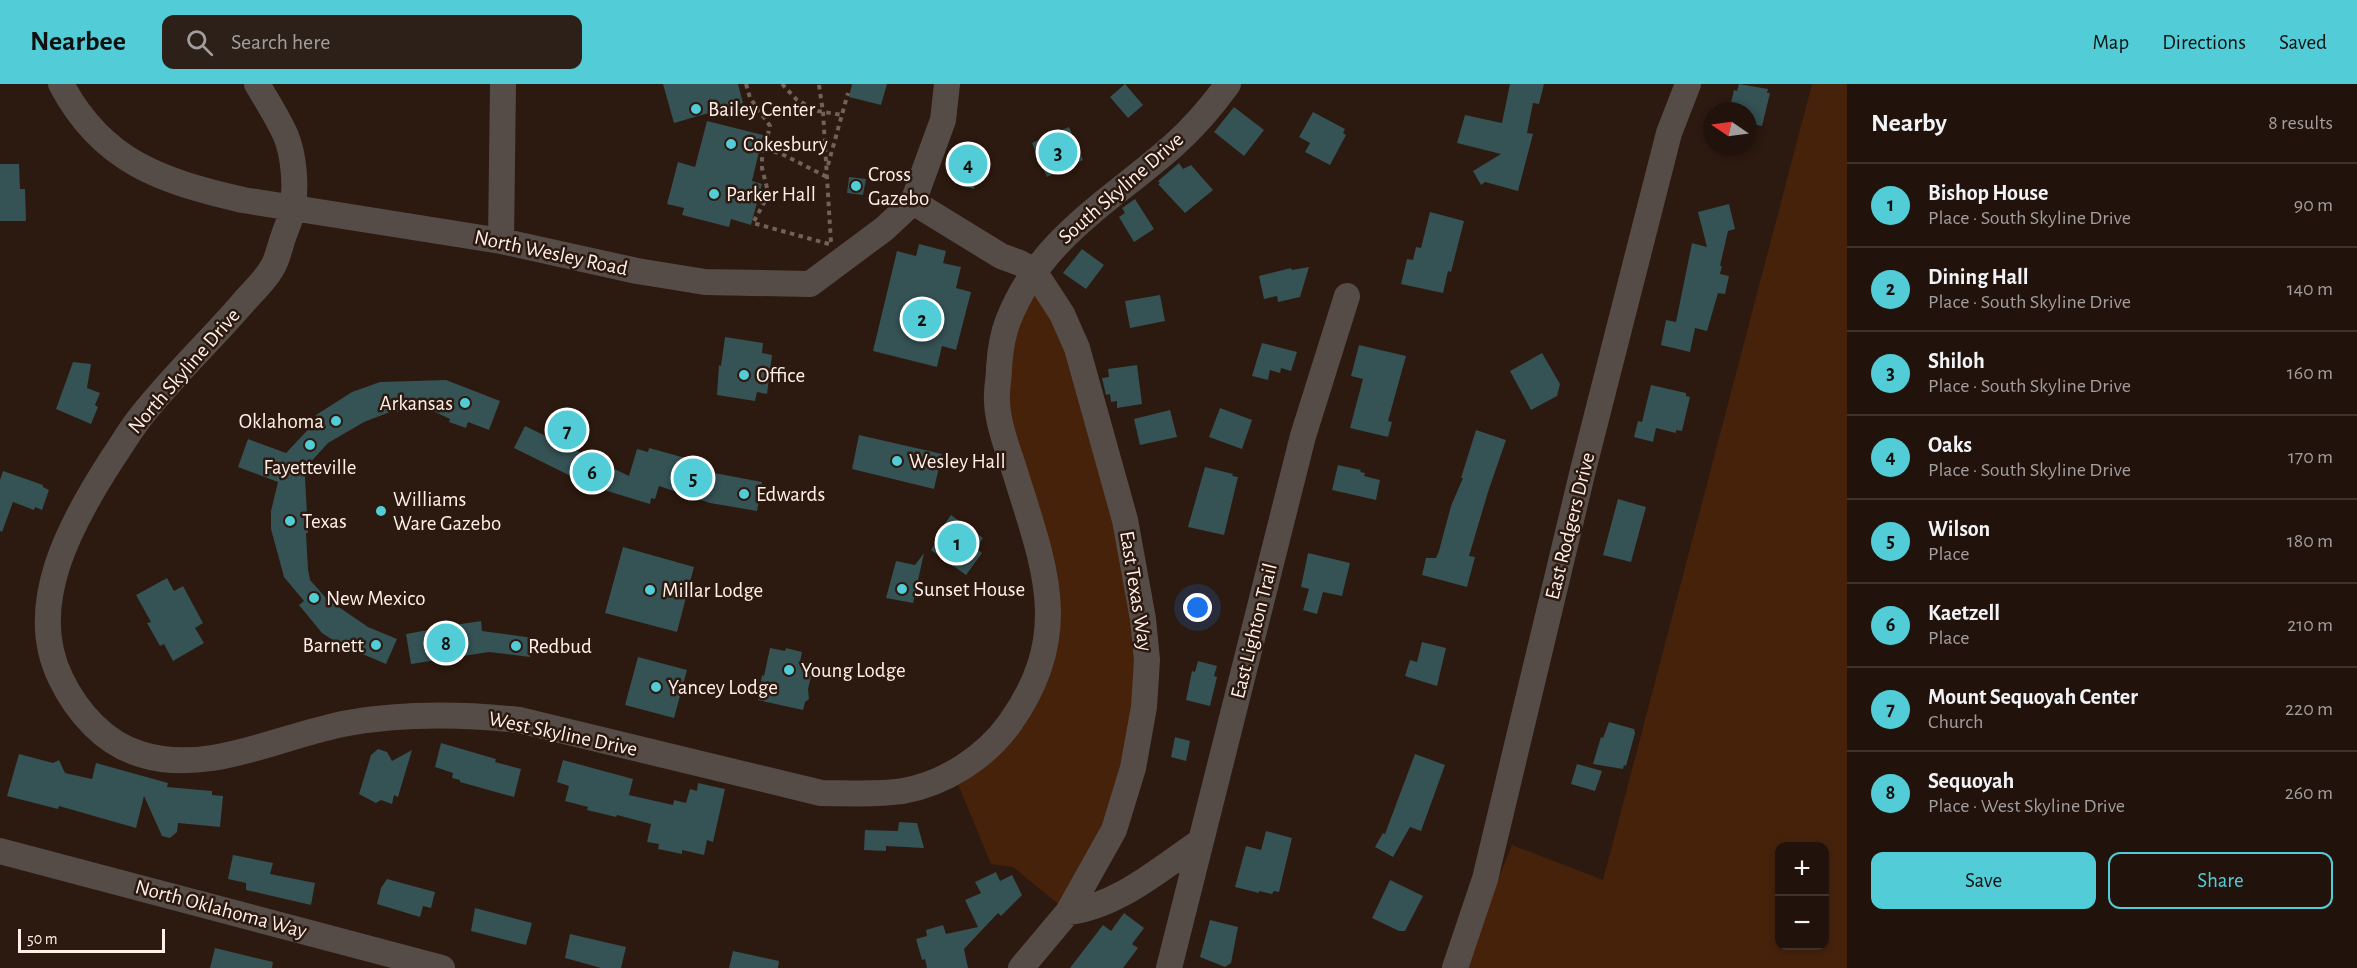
<!DOCTYPE html>
<meta charset="utf-8">
<style>
body{margin:0;font-family:"Alegreya Sans",sans-serif;background:#2d2019;color:#f1f3f6}
.controls{position:absolute;right:18px;bottom:18px;display:grid;overflow:hidden;border-radius:12px;box-shadow:0 3px 9px #0003}
.controls button{width:54px;height:54px;display:grid;place-items:center;padding:0;border:0;border-bottom:2px solid #3e322c;background:#21130b;color:#f1f3f6;font:30px sans-serif}
.compass{position:absolute;left:1703px;top:18px;width:54px;height:54px;border-radius:50%;background:#21130b;box-shadow:0 3px 9px #0003;rotate:283deg}
.scale{position:absolute;left:18px;bottom:15px;width:147px;box-sizing:border-box;padding-left:6px;border:3px solid #fef0e9;border-top:0;font-size:16px;line-height:21px;white-space:nowrap;color:#fef0e9;-webkit-text-stroke:4px #2c190f;paint-order:stroke}
.you{position:absolute;left:1198px;top:524px;width:21px;height:21px;margin:-15px;border:4px solid #fff;border-radius:50%;background:#1a73e8;box-shadow:0 0 0 9px #1a73e833}
.badge{display:grid;place-items:center;width:39px;height:39px;border-radius:50%;background:#52ccd6;color:#111;font-size:20px;font-weight:700}
.pin{position:absolute;translate:-50% -50%;border:3px solid #fff;box-shadow:0 2px 6px #0006}
.list{margin:0;padding:0;list-style:none}
h2{display:flex;justify-content:space-between;align-items:center;height:78px;margin:0;padding:0 24px;font-size:26px}
h2 small{font-size:20px;font-weight:400;color:#a29e9d}
.list li{display:grid;grid-template-columns:39px 1fr auto;gap:18px;align-items:center;box-sizing:border-box;height:84px;padding:0 24px;border-top:2px solid #3e322c}
.list b{display:block;font-size:22px;white-space:nowrap}
.list p{margin:0;font-size:20px;white-space:nowrap;color:#a29e9d}
.list em{font-size:20px;font-style:normal;color:#a29e9d}
.actions{display:flex;gap:12px;padding:18px 24px}
.actions a{flex:1;padding:14px 0;border:2px solid #52ccd6;border-radius:12px;text-align:center;font-size:21px;color:#52ccd6}
.actions .main{background:#52ccd6;color:#111}
.icon{flex:none;width:33px;height:33px;fill:none;stroke:currentColor;stroke-width:2;stroke-linecap:round;stroke-linejoin:round}
.map{position:relative;flex:none;width:1847px;height:884px;overflow:hidden}
header{display:flex;align-items:center;gap:36px;box-sizing:border-box;height:84px;padding:0 30px;background:#52ccd6;color:#111}
header strong{font-size:28px}
nav{display:flex;gap:33px;margin-inline-start:auto;font-size:21px}
.search{width:420px;height:54px;background:#2d2019;display:flex;align-items:center;gap:15px;box-sizing:border-box;padding:0 21px;border-radius:12px;color:#a29e9d;font-size:22px}
main{display:flex}
aside{flex:1;background:#21130b}
.map>svg:first-child{display:block}
</style>
<header>
<strong>Nearbee</strong>
<div class="search"><svg class="icon" aria-label="search" viewBox="0 0 24 24"><circle cx="10" cy="10" r="6"/><path d="M15 15l6 6"/></svg>Search here</div>
<nav><a>Map</a><a>Directions</a><a>Saved</a></nav>
</header>
<main>
<div class="map">
<svg width="1847" height="884" viewBox="0 0 1847 884">
<rect width="100%" height="100%" fill="#2c190f"/>
<path fill="#46220b" fill-rule="evenodd" d="M1812,0h35v884h-385l50,-123 91,35zM1780,762h44v100h-44z
M1034,187l31,49 78,299 -10,149 -65,144 -55,-45 -22,-3 -38,-92 49,-39 46,-106 -51,-224z"/>
<path fill="#355255" d="M663,0h75l5,19 -69,20z
M852,0h35l-6,21 -32,-8z
M1125,0l18,21 -15,13 -18,-21z
M1510,0h34l-5,20 -6,-1 -6,30 6,1 -15,57 -33,-9 -4,3 -8,-14 28,-17 -44,-11 8,-28 37,8z
M1739,0l29,5 -1,4h3l-8,33 -14,-3v-12h-19l5,-21 3,1z
M1234,23l30,23 -20,26 -30,-24z
M1313,28l32,17 -2,4 3,2 -16,30 -25,-13 5,-9 -11,-6z
M707,37l56,14 -11,46 10,3 -11,41 -20,-6 -2,8 -47,-12 2,-7 -17,-4 11,-42 17,5z
M1069,43l14,33 -36,17 -15,-34z
M965,63l19,6 -10,36 -20,-6 2,-7 -4,-1 7,-23 4,2z
M1179,79l4,6 8,-4 22,25 -28,23 -27,-29 2,-1 -2,-2z
M0,80h19l1,25h5l1,32h-26z
M849,93l17,2 -3,16 -16,-2z
M1135,115l19,30 -20,13 -15,-25 6,-4 -3,-5z
M1729,120l6,25 -7,2 -8,35h2l-2,8 9,2 -4,18 -7,-1 -11,38 -12,-3 -5,24 -29,-7 5,-25 10,2 16,-79 15,4 -9,-35z
M1430,128l34,9 -13,51 -3,-1 -5,22 -42,-9 6,-25 6,1 3,-13 5,1z
M919,160l27,7 -3,12 18,4 -5,21 15,4 -15,58 -14,-4 -5,21 -64,-16 24,-100 19,5z
M1082,165l22,16 -18,24 -23,-16z
M1309,183l-9,30 -22,5 -1,-6 -13,3 -5,-23 32,-8 1,2z
M1160,211l5,26 -35,7 -5,-27z
M725,253l38,6 -1,10 10,2 -5,39 -10,-2 -2,9 -38,-6 2,-30 2,1z
M1262,259l35,9 -6,19 -10,-3 -1,5 -10,-3 -2,10 -16,-4z
M1359,261l47,11 -18,65 4,1 -4,15 -38,-9 13,-49 -12,-3z
M1542,269l18,31 -3,12 -26,14 -21,-39z
M73,278l18,2 -4,24 13,5 -5,12 3,2 -7,17 -35,-15z
M1137,281l5,39 -25,4v-7l-6,1 -1,-8 -4,1 -4,-17 7,-1 -1,-8z
M446,296l54,21 -11,29 -21,-8 -2,6 -17,-6 1,-3 -17,-8 -43,1 -26,10 -36,21 -20,22 -3,12 3,56h-2l2,36 2,11 17,19 41,28 29,12 -11,25 -47,-20 -17,-11 -23,-28 5,-4 -20,-24 -13,-48v-18l7,-29 -40,-15 10,-28 38,14 32,-34 -2,-4 36,-23 28,-10z
M1651,301l35,8v3l4,1 -8,34 -6,-1v3l-20,-5 -3,14 -19,-5 4,-16 4,1z
M1220,324l32,12 -10,29 -33,-12z
M1170,326l7,27 -37,8 -6,-26z
M525,342l104,50 8,-27 11,3 1,-4 62,17 -2,7 53,10 -5,29 -47,-8 -51,-17 -4,13 -4,-1 -1,6 -46,-14 -1,2 -89,-44z
M1476,346l30,10 -18,52 -19,64 6,1 -8,30 -45,-12 4,-17h10l3,-7 12,-45 12,-28h-2z
M859,351l83,19 -8,35 -82,-20z
M1338,381l23,5 -1,2 5,1 -1,3 16,4 -4,20 -44,-10z
M1205,383l28,7 -1,2 6,1 -14,58 -36,-8z
M3,387l40,14v2l6,3 -7,20 -7,-3 -1,3 -21,-8 -11,30 -2,-1v-51z
M1618,415l28,8 -15,55 -28,-7z
M951,431l32,23 -7,10 6,5 -16,22 -35,-25 11,-16 -3,-2z
M623,463l71,20 -17,65 -72,-19z
M924,469l-11,50 -27,-5 10,-37 19,4z
M1308,469l42,10 -8,33 -19,-4 -6,22 -14,-4 6,-21 -8,-2z
M167,494l7,13 9,-5 20,37 -8,5 9,15 -31,18 -9,-17 -4,2 -13,-23 4,-1 -15,-27z
M453,537l1,4 27,-4 1,10 51,7 -3,19 -41,-5 -78,12 -5,-30 28,-5 -1,-4z
M1422,558l24,6 -9,38 -32,-10 5,-16 7,2z
M770,564l15,3 1,-3 16,4 -2,10 14,3 -6,24 1,10 -4,3 -2,8 -45,-10 4,-25 2,1z
M638,573l49,13 -13,48 -49,-13z
M1198,577l19,5 -3,10 3,1 -7,29 -24,-6 6,-29 3,1z
M1609,638l25,7 1,4 -9,33 -2,-1 -1,4 -30,-5 8,-27 2,1z
M1175,653l15,4 -4,20 -15,-4z
M441,659l55,16 -1,3 26,7 -7,28 -54,-15v-2l-8,-2 1,-5 -18,-6z
M378,665l9,3 5,9 20,-11 -14,47 -4,-2 -2,9 -11,-4 -5,3 -17,-9 12,-39z
M19,670l34,9 6,-3 6,13 27,6 4,-16 72,20 -1,4 45,4v4l11,1 -3,31 -42,-4 -1,9 -7,6 -8,-2 -18,-40 -8,32 -77,-22 -1,3 -51,-13z
M1415,670l30,11 -24,66 -11,-4 -17,30 -18,-10 8,-14 2,1z
M563,676l70,19 -4,16 44,10 1,-5 12,3 4,-14 7,2 1,-8 27,6 -12,53 -6,-2 -3,15 -22,-5v4l-24,-5 1,-5 -12,-2 4,-18 -34,-9 -1,2 -29,-7 1,-3 -23,-6 4,-15 -12,-4z
M1577,680l25,7 -7,20 -24,-7z
M899,738l18,1 7,25 -38,-2v5l-22,-1 1,-20 33,1z
M1266,747l26,7 -13,54 -5,-1 -2,3 -13,-3v2l-24,-6 11,-41 15,4z
M233,771l40,8 -3,11 45,9 -4,22 -65,-15v-7l-18,-4z
M996,788l4,9 12,-6 10,20 -21,21 -3,-3 -34,36 4,19h-41l-2,-9 -3,1 -6,-21 11,-3 -1,-6 17,-5 3,9 32,-7 -13,-27 16,-7 -6,-11z
M387,795l48,13 -4,16 -8,-2 -3,11 -43,-13 4,-16z
M1390,796l33,16 -18,35h-6l-27,-13z
M475,824l57,15 -6,22 -55,-14z
M1124,829l20,15 -12,16 6,4 -15,20h-53l33,-43 8,6z
M1210,836l28,7 -7,36 -6,4 -25,-10z
M570,850l56,13 -5,21h-20l-36,-10z
M215,864l58,14 -1,6h-62z
M733,867l46,10 -1,7h-49z"/>
<g fill="none" stroke-linecap="round" stroke-linejoin="round">
<path stroke="#726158" stroke-width="4" stroke-dasharray="4.5 4.5" stroke-linecap="butt" d="M746,0l4,14 20,28 -8,33v9l5,20 -2,13 -12,22 76,21
M782,0l15,16 21,11 24,4
M819,1l4,27 8,131
M765,65l17,5 45,23
M828,81l20,-72"/>
<path stroke="#564c47" stroke-width="26" d="M61,0c41,78 100,97 182,116l258,41 136,30 68,11 105,2 74,-55 29,-27 30,-82 4,-36
M257,0c10,17 21,34 29,52 8,20 10,49 7,70 -1,10 -6,20 -9,29 -4,10 -6,24 -12,33 -7,13 -21,25 -30,36 -34,39 -72,75 -103,115 -10,13 -18,27 -27,40 -40,62 -88,146 -51,220 16,33 43,64 79,75 68,22 141,-19 208,-31 57,-10 114,-9 171,-3l302,73c27,0 55,2 82,-2 41,-7 83,-34 107,-68 64,-90 34,-157 5,-251 -7,-22 -17,-47 -18,-70 -1,-11 2,-23 2,-34 1,-16 3,-32 9,-47 32,-83 103,-120 166,-176 20,-18 38,-39 54,-61
M913,118l88,54 19,7 14,8 28,43 15,34 48,172 18,99 4,41 -3,47 -11,61 -19,62 -46,82 -47,56
M501,157l2,-157
M0,767l442,117
M1068,828c49,-5 93,-44 133,-71
M1169,884l134,-532 44,-140
M1455,884l30,-89 98,-409 86,-337 19,-49"/>
</g>
<g fill="#52ccd6" stroke="#2c190f" stroke-width="2">
<circle cx="696" cy="25" r="6"/>
<circle cx="731" cy="60" r="6"/>
<circle cx="856" cy="102" r="6"/>
<circle cx="714" cy="110" r="6"/>
<circle cx="744" cy="291" r="6"/>
<circle cx="465" cy="319" r="6"/>
<circle cx="336" cy="337" r="6"/>
<circle cx="310" cy="361" r="6"/>
<circle cx="897" cy="377" r="6"/>
<circle cx="744" cy="410" r="6"/>
<circle cx="381" cy="427" r="6"/>
<circle cx="290" cy="437" r="6"/>
<circle cx="902" cy="505" r="6"/>
<circle cx="650" cy="506" r="6"/>
<circle cx="314" cy="514" r="6"/>
<circle cx="376" cy="561" r="6"/>
<circle cx="516" cy="562" r="6"/>
<circle cx="789" cy="586" r="6"/>
<circle cx="656" cy="603" r="6"/>
</g>
<g text-anchor="middle" dominant-baseline="central" stroke-width="5" stroke-linejoin="round" paint-order="stroke">
<g font-size="21" fill="#fef0e9" stroke="#2c190f" text-anchor="start">
<text x="708" y="25">Bailey Center</text>
<text x="743" y="60">Cokesbury</text>
<text x="868" y="90">Cross<tspan x="868" dy="24">Gazebo</tspan></text>
<text x="726" y="110">Parker Hall</text>
<text x="756" y="291">Office</text>
<text x="453" y="319" text-anchor="end">Arkansas</text>
<text x="324" y="337" text-anchor="end">Oklahoma</text>
<text x="909" y="377">Wesley Hall</text>
<text x="310" y="383" text-anchor="middle">Fayetteville</text>
<text x="756" y="410">Edwards</text>
<text x="393" y="415">Williams<tspan x="393" dy="24">Ware Gazebo</tspan></text>
<text x="302" y="437">Texas</text>
<text x="914" y="505">Sunset House</text>
<text x="662" y="506">Millar Lodge</text>
<text x="326" y="514">New Mexico</text>
<text x="364" y="561" text-anchor="end">Barnett</text>
<text x="528" y="562">Redbud</text>
<text x="801" y="586">Young Lodge</text>
<text x="668" y="603">Yancey Lodge</text>
</g>
<g font-size="21" fill="#fef0e9" stroke="#2c190f">
<text transform="translate(1121 104) rotate(-41)">South Skyline Drive</text>
<text transform="translate(551 169) rotate(12)">North Wesley Road</text>
<text transform="translate(184 287) rotate(-49)">North Skyline Drive</text>
<text transform="translate(1570 442) rotate(-76)">East Rodgers Drive</text>
<text transform="translate(1136 507) rotate(81)">East Texas Way</text>
<text transform="translate(1254 547) rotate(-76)">East Lighton Trail</text>
<text transform="translate(563 650) rotate(12)">West Skyline Drive</text>
<text transform="translate(221 825) rotate(15)">North Oklahoma Way</text>
</g>
</g>
</svg>
<div class="controls">
<button>+</button>
<button>−</button>
</div>
<svg class="compass" viewBox="-18 -18 36 36"><path d="M0-13l5 13h-10z" fill="#e53935"/><path d="M0 13l5-13h-10z" fill="#a29e9d"/></svg>
<div class="scale">50 m</div>
<div class="you"></div>
<div class="pin badge" style="left:957px;top:459px">1</div>
<div class="pin badge" style="left:922px;top:235px">2</div>
<div class="pin badge" style="left:1058px;top:68px">3</div>
<div class="pin badge" style="left:968px;top:80px">4</div>
<div class="pin badge" style="left:693px;top:394px">5</div>
<div class="pin badge" style="left:592px;top:388px">6</div>
<div class="pin badge" style="left:567px;top:346px">7</div>
<div class="pin badge" style="left:446px;top:559px">8</div>
</div>
<aside>
<h2>Nearby<small>8 results</small></h2>
<ul class="list">
<li><span class="badge">1</span><div><b>Bishop House</b><p>Place · South Skyline Drive</p></div><em>90 m</em></li>
<li><span class="badge">2</span><div><b>Dining Hall</b><p>Place · South Skyline Drive</p></div><em>140 m</em></li>
<li><span class="badge">3</span><div><b>Shiloh</b><p>Place · South Skyline Drive</p></div><em>160 m</em></li>
<li><span class="badge">4</span><div><b>Oaks</b><p>Place · South Skyline Drive</p></div><em>170 m</em></li>
<li><span class="badge">5</span><div><b>Wilson</b><p>Place</p></div><em>180 m</em></li>
<li><span class="badge">6</span><div><b>Kaetzell</b><p>Place</p></div><em>210 m</em></li>
<li><span class="badge">7</span><div><b>Mount Sequoyah Center</b><p>Church</p></div><em>220 m</em></li>
<li><span class="badge">8</span><div><b>Sequoyah</b><p>Place · West Skyline Drive</p></div><em>260 m</em></li>
</ul>
<div class="actions"><a class="main">Save</a><a>Share</a></div>
</aside>
</main>
